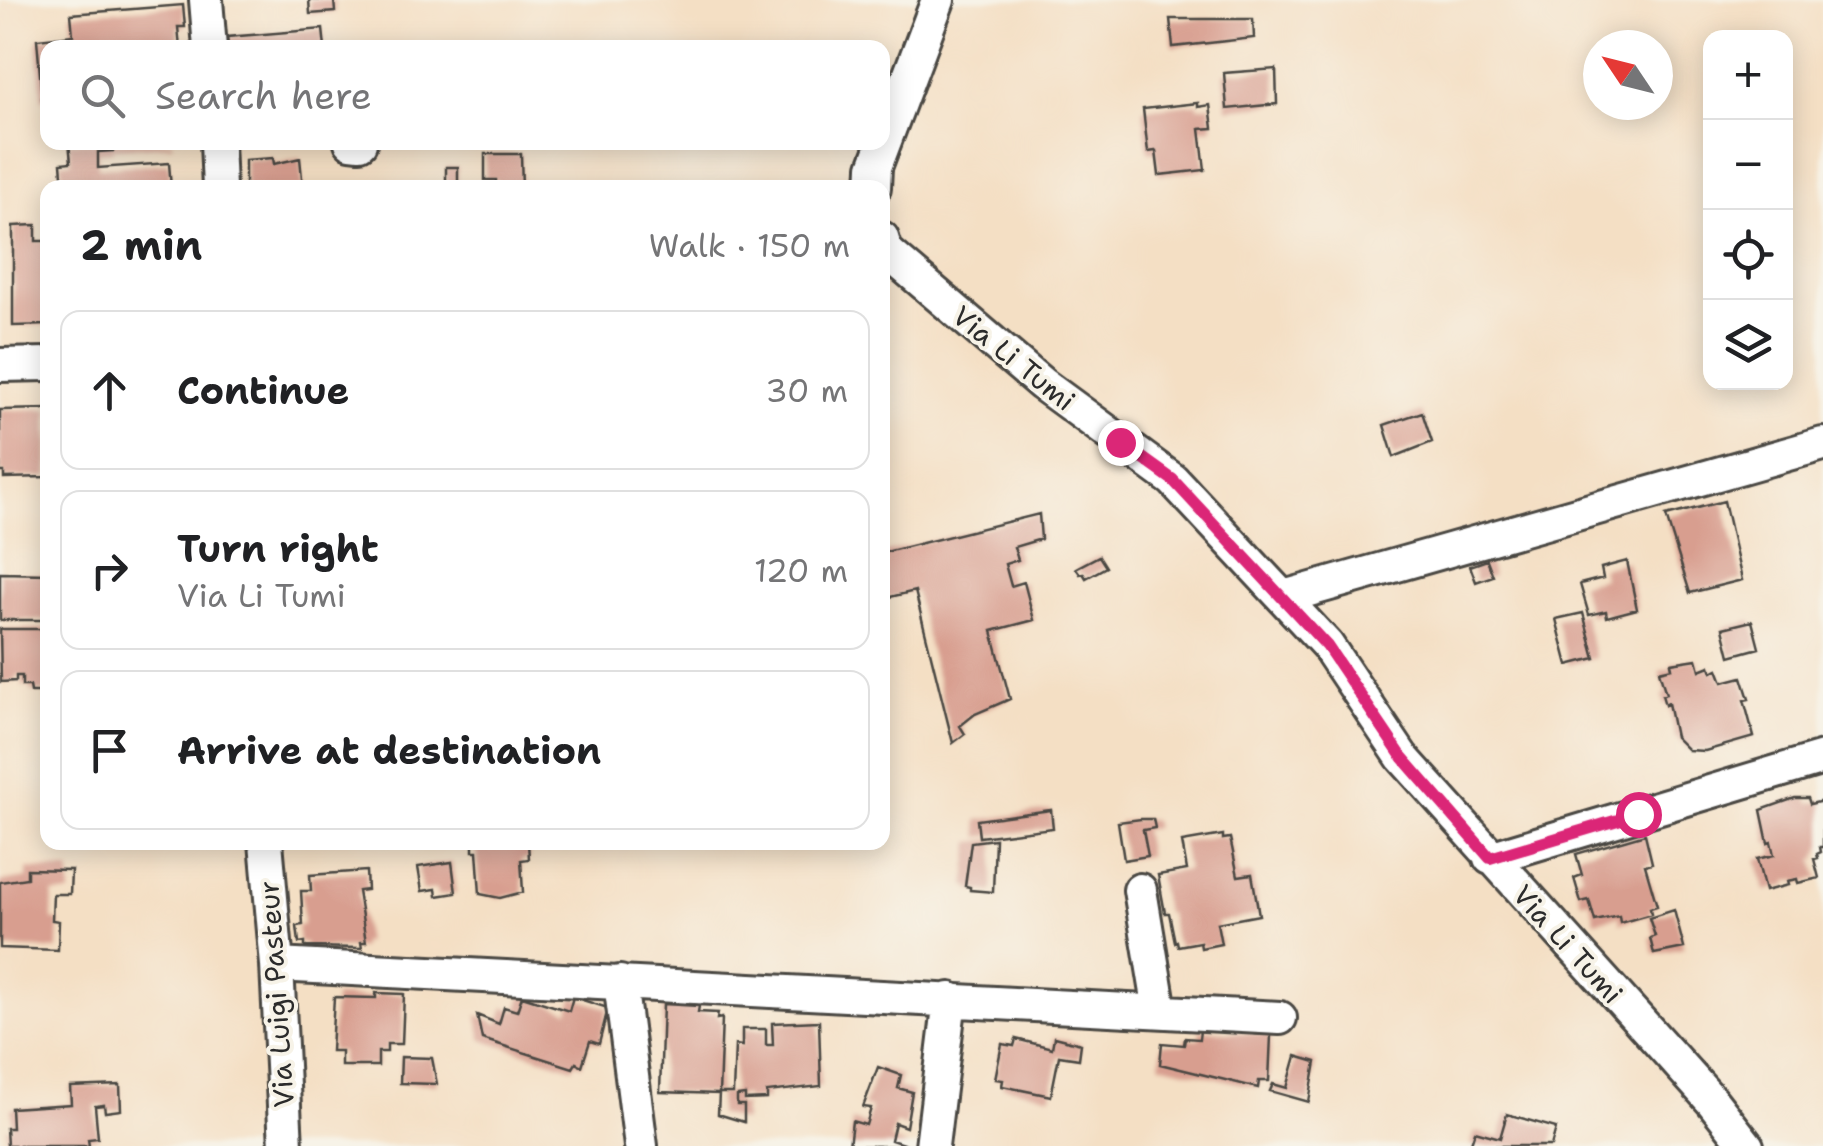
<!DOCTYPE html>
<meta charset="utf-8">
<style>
body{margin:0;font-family:"Shantell Sans",sans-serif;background:#f2f2f2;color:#202124}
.controls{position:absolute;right:30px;top:30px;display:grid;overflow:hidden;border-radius:20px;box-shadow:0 5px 25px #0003}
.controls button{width:90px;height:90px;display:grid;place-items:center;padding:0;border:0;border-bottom:2px solid #e0e0e0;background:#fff;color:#202124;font:50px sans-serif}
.compass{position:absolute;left:1583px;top:30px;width:90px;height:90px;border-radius:50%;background:#fff;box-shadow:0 5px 25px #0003;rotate:305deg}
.stop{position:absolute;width:30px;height:30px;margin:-22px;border:8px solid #db2777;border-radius:50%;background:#fff}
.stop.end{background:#db2777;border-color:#fff;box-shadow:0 2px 10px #0008}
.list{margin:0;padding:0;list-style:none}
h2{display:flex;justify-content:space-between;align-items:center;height:130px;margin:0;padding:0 40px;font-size:42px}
h2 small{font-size:32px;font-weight:400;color:#757577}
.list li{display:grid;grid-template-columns:65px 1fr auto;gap:30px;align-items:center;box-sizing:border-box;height:160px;margin:0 20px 20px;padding:0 20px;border:2px solid #e0e0e0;border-radius:20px}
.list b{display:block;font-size:38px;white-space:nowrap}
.list p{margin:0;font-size:32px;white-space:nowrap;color:#757577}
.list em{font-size:32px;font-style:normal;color:#757577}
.icon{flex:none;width:55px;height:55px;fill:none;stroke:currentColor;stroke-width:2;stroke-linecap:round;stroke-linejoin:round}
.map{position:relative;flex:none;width:1823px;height:1146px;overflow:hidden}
.search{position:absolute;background:#fff;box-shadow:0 5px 25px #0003;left:40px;top:40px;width:850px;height:110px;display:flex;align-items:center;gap:25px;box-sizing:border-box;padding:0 35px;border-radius:20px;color:#757577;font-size:38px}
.panel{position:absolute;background:#fff;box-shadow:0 5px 25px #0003;left:40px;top:180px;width:850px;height:670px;border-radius:20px}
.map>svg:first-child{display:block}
</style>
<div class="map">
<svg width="1823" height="1146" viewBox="0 0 1823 1146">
<rect width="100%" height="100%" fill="#f7f3e8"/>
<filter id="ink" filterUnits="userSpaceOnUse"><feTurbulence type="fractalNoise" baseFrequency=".01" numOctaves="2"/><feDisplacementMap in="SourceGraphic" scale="20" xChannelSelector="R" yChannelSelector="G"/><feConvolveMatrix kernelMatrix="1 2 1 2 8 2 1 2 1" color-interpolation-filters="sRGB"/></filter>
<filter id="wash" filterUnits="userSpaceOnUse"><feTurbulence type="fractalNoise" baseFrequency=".0048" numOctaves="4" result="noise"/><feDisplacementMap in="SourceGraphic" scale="40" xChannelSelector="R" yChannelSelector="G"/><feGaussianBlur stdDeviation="2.25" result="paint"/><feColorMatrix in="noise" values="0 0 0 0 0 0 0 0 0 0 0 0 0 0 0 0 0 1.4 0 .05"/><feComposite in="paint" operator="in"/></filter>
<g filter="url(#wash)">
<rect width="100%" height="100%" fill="#f4dfc4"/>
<g id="blocks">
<path fill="#d89e8f" d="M309,0h25l1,12 -25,2z
M183,5l2,22h-7l2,21h-132v50l-6,1 -5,-60 36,-4 -2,-21z
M1170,19h83l1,19 -81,9z
M323,29l2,19h-97l-1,-11z
M1276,69l1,35 -50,5 -3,-36z
M1198,103v4l12,-2 3,23 -13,1 5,41 -46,5 -3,-24 -8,1 -5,-43z
M69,142h103v3l-58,3 -1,3 -15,1v16l71,-5 2,25h-80v-3l-28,3 -2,-25 10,-1z
M485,154h36l1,34h-26v-8h-11z
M273,158l1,6 26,-6 3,30h-58v-28z
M446,167h12v21h-12z
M36,225v16h12v84l-35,1v-100z
M48,409v68l-44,1v-6h-4v-62z
M1422,412l10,30 -38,15 -10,-32z
M1724,501l18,79 -52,13 -24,-77z
M1039,514l2,25 -27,8 4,13 -13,4 6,22 13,-4 10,38 -42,11 18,68 -35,15 -15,12 5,8 -12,9 -38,-152 -33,8v-46z
M1099,556l7,11 -20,11 -3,-5 -3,1 -4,-6z
M1487,560l6,16 -17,6 -6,-16z
M1627,561l10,48 -30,8 -1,-6 -17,4 -9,-31 23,-6 -2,-10z
M0,573l48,1v46h-48z
M1583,613l12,45 -27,7 -12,-46z
M1752,621l7,27 -29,8 -7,-28z
M0,629h48v63h-17l-1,-6h-8v-10h-6v5l-15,1z
M1697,659l3,11 10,-4 2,6 6,-3 5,13 19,-5 7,22 -5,1 10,37 -49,14 -17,-1 -13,-13 -7,-34 -3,2 -3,-10 4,-1 -7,-23 13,-3 -1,-5z
M1795,798h13l2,6 13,-3v46h-3l1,5 -4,2 1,4 -4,1 5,19 -21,5 -1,-4 -10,2 1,4 -23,6 -8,-32 17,-4 -3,-13 -3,1 -7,-33z
M1051,810l2,18 -74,9 -2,-17z
M1141,819h12l2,9 -12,2 5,26 -24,4 -6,-38z
M1645,834l7,29 -7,2 12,41 -7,2 1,6 -31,9 -1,-7 -24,5 -6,-21 -8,2 -7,-24 8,-3 -6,-21z
M1223,835v4l7,-1 8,38 14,-2 7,41 -42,8 4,21 -20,4 -1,-6 -22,4 -1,-5 -2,1 -6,-29h-4l-7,-38 29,-5 -5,-28z
M995,839l-2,53 -23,-2v-3l-5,-1 6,-44z
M473,842h55l1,17 -8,1 2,32 -23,6 -20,-4 -3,-43h-4z
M452,862l4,31 -19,3 -1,-7 -14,2 -4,-24z
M27,869l44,1 -1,24h-17l-1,26 7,1 -1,29 -58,-2v-66l27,-4z
M366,871l1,19 -9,1 8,51h-5l1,6 -57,-1v-5l-6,1 -2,-17 6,-1 -2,-34h10l-1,-16z
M1674,910l10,38 -30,6 -4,-16 5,-2 -6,-18z
M376,993l28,1 -2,50h-15v8h-9v14h-37v-15h-10l3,-54 42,1z
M522,996l47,15 4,-14 35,11 -9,36 -9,-3 -8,25 -6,-3 -3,5 -91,-29 -5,-24 22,9 5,-17 13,4z
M663,1004l36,2 -1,6 20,1 -1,6 5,-1 -3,76 -59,-2z
M819,1021l2,65 -54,6v7l-22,1v-5l-8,1v9h7v17l-26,-8 1,-21h14l2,-48 7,1v-17h24v16h7l-1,-22z
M1200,1030l71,5 -2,46h-10l-1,7 -98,-24 2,-21 22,2 1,-7 14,1z
M1054,1037l27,7 -2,15 -20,-3 -8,40 -49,-10 1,-6 -8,-1 7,-35 12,2 2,-7 36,9z
M1296,1056l20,6 -7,40 -39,-11 3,-7 14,4z
M401,1057l31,1 5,26 -37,-1z
M878,1067l23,8 -3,13 14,4 -6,35 -11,-4 -4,17 18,6h-60l3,-25 14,4 5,-17 -8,-1z
M120,1085l1,25 -16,2 -1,-7 -9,1 3,32 -10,1 1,7h-82l-1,-18h6l-1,-20 60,-4 -1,-17z
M1507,1114l49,14 -5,18h-81l5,-15 25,7z"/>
</g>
</g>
<g filter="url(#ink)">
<use href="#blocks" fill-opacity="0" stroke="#494642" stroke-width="2.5"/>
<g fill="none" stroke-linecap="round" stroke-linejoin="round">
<defs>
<path id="minor" d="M206,0l4,48
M217,142l2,46
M351,142l9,1
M874,188l1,-21 63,-167
M882,238l4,13 156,133 131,96 154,165 75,112 310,344 35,45
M0,365l48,-1
M1284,597l539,-153
M266,842l11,123 9,181
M1490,858l333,-100
M1140,890l20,121
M277,965l1003,53
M620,982l21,164
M932,1146l18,-147"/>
</defs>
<use href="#minor" stroke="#494642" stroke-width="38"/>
<path stroke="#494642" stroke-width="5" stroke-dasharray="2.5 8" stroke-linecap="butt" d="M392,143l102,-1"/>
<use href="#minor" stroke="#fff" stroke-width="32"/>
</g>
</g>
<g fill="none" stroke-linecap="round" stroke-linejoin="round" filter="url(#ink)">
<path stroke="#db2777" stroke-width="12" d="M1120,442l53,38 154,166 75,111 88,101 148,-44"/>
</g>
<g text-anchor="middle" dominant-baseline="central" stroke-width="8" stroke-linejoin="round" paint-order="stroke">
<g font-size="28" fill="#2b2b2b" stroke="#f7f3e8">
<text transform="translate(1014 358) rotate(39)">Via Li Tumi</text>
<text transform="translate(1568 944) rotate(48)">Via Li Tumi</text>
<text transform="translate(276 994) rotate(-94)">Via Luigi Pasteur</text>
</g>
</g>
</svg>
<div class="controls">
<button>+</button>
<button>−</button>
<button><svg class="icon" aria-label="locate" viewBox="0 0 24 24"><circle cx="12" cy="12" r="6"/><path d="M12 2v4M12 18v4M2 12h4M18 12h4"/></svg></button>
<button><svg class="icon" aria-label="layers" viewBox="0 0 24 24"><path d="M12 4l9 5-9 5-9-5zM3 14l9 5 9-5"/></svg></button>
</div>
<svg class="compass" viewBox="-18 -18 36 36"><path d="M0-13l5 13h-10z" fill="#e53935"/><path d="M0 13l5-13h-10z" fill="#757577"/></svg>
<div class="stop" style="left:1638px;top:814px"></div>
<div class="stop end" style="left:1120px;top:442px"></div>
<div class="search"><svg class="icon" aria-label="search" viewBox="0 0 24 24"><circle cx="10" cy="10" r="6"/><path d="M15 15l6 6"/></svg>Search here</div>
<section class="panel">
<h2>2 min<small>Walk · 150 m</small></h2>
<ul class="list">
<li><svg class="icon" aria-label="ahead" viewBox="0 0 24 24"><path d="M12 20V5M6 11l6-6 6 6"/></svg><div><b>Continue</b></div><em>30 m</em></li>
<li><svg class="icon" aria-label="right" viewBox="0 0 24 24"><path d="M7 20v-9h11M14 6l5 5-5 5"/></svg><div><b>Turn right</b><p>Via Li Tumi</p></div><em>120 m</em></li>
<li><svg class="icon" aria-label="arrive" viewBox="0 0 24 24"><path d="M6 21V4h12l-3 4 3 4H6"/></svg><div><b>Arrive at destination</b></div></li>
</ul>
</section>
</div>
